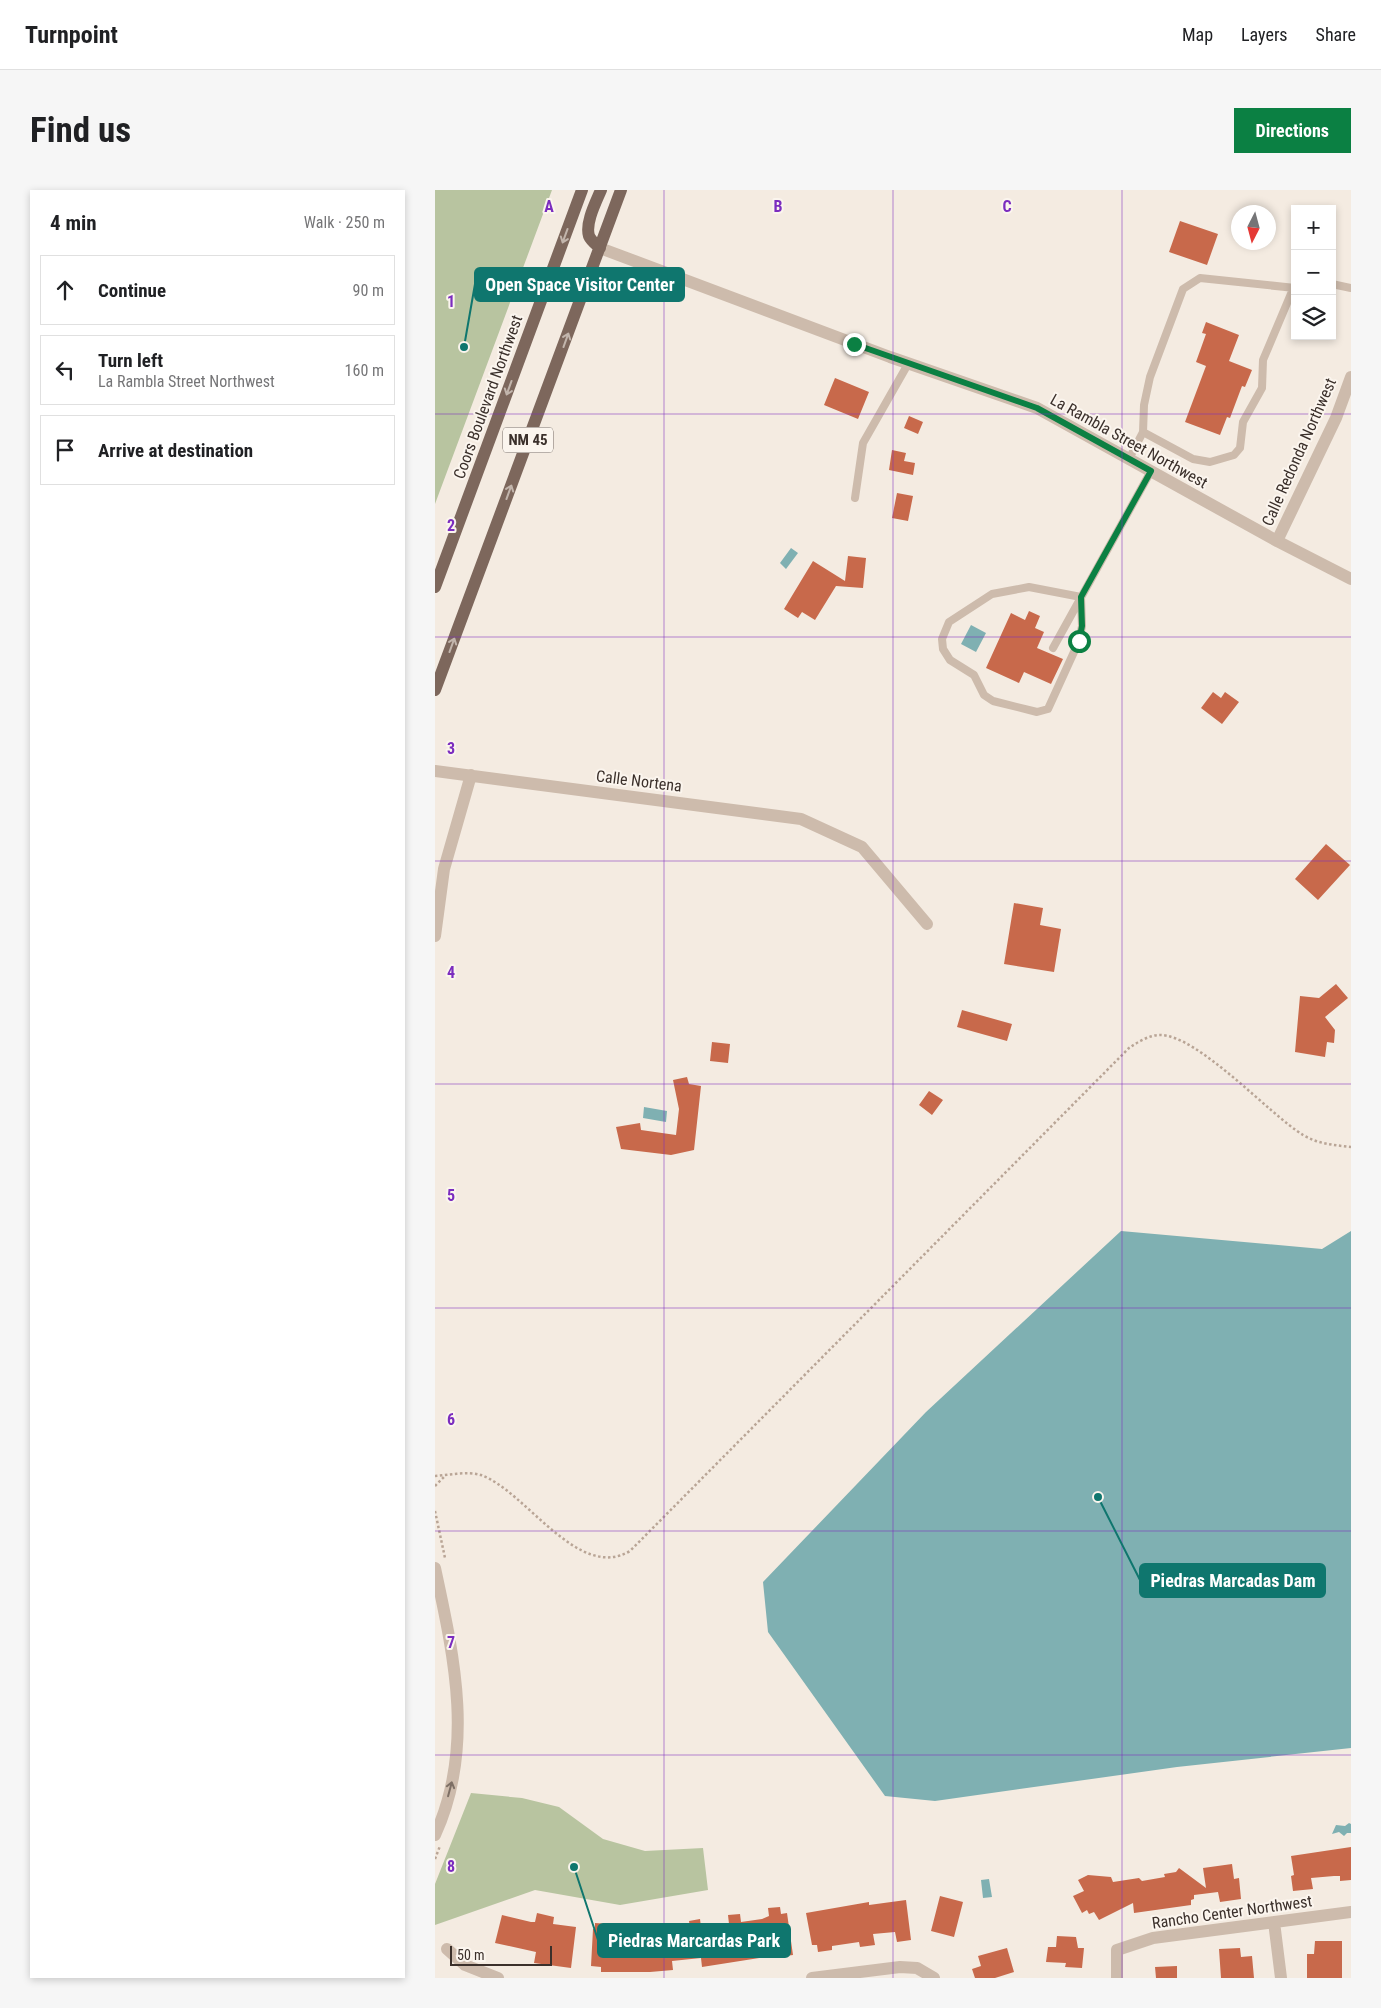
<!DOCTYPE html>
<meta charset="utf-8">
<style>
body{margin:0;font-family:"Roboto Condensed",sans-serif;background:#f6f6f6;color:#202124}
.controls{position:absolute;right:15px;top:15px;display:grid;overflow:hidden;border-radius:0px;box-shadow:0 2px 8px #0003}
.controls button{width:45px;height:45px;display:grid;place-items:center;padding:0;border:0;border-bottom:1px solid #e0e0e0;background:#fff;color:#202124;font:25px sans-serif}
.compass{position:absolute;left:796px;top:15px;width:45px;height:45px;border-radius:50%;background:#fff;box-shadow:0 2px 8px #0003;rotate:186deg}
.scale{position:absolute;left:15px;bottom:12px;width:102px;box-sizing:border-box;padding-left:5px;border:2px solid #3b302b;border-top:0;font-size:14px;line-height:18px;white-space:nowrap;color:#3b302b;-webkit-text-stroke:4px #fbf5ee;paint-order:stroke}
.stop{position:absolute;width:15px;height:15px;margin:-11px;border:4px solid #0b8043;border-radius:50%;background:#fff}
.stop.end{background:#0b8043;border-color:#fff;box-shadow:0 1px 5px #0008}
.list{margin:0;padding:0;list-style:none}
h2{display:flex;justify-content:space-between;align-items:center;height:65px;margin:0;padding:0 20px;font-size:21px}
h2 small{font-size:16px;font-weight:400;color:#757577}
.list li{display:grid;grid-template-columns:32px 1fr auto;gap:15px;align-items:center;box-sizing:border-box;height:70px;margin:0 10px 10px;padding:0 10px;border:1px solid #e0e0e0;border-radius:0px}
.list b{display:block;font-size:19px;white-space:nowrap}
.list p{margin:0;font-size:16px;white-space:nowrap;color:#757577}
.list em{font-size:16px;font-style:normal;color:#757577}
.icon{flex:none;width:28px;height:28px;fill:none;stroke:currentColor;stroke-width:2;stroke-linecap:round;stroke-linejoin:round}
.map{position:relative;flex:none;width:916px;height:1788px;overflow:hidden;border-radius:0px}
header{display:flex;align-items:center;gap:30px;box-sizing:border-box;height:70px;padding:0 25px;background:#fff;border-bottom:1px solid #e0e0e0}
header strong{font-size:24px}
nav{display:flex;gap:28px;margin-inline-start:auto;font-size:18px}
.intro{display:flex;align-items:center;justify-content:space-between;box-sizing:border-box;height:120px;padding:0 30px}
h1{margin:0;font-size:35px}
.button{padding:12px 22px;border-radius:0px;background:#0b8043;color:#fff;font-size:18px;font-weight:700}
main{display:flex;gap:30px;padding:0 30px}
aside{flex:1;background:#fff;border-radius:0px;box-shadow:0 2px 8px #0003}
.map>svg:first-child{display:block}
</style>
<header>
<strong>Turnpoint</strong>
<nav><a>Map</a><a>Layers</a><a>Share</a></nav>
</header>
<div class="intro"><h1>Find us</h1><a class="button">Directions</a></div>
<main>
<aside>
<h2>4 min<small>Walk · 250 m</small></h2>
<ul class="list">
<li><svg class="icon" aria-label="ahead" viewBox="0 0 24 24"><path d="M12 20V5M6 11l6-6 6 6"/></svg><div><b>Continue</b></div><em>90 m</em></li>
<li><svg class="icon" aria-label="left" viewBox="0 0 24 24"><path d="M17 20v-9H6M10 6l-5 5 5 5"/></svg><div><b>Turn left</b><p>La Rambla Street Northwest</p></div><em>160 m</em></li>
<li><svg class="icon" aria-label="arrive" viewBox="0 0 24 24"><path d="M6 21V4h12l-3 4 3 4H6"/></svg><div><b>Arrive at destination</b></div></li>
</ul>
</aside>
<div class="map">
<svg width="916" height="1788" viewBox="0 0 916 1788">
<rect width="100%" height="100%" fill="#f4ebe1"/>
<path fill="#b8c4a0" d="M0,0h117l-117,314z
M36,1603l51,5 37,9 44,32 42,12 58,-3 5,42 -88,15 -85,-15 -100,35v-41z"/>
<path fill="#7fb0b2" d="M356,358l7,5 -12,16 -6,-6z
M536,435l15,8 -10,19 -15,-8z
M209,917l23,4 -1,11 -23,-4z
M686,1041l201,18 29,-18v517l-174,19 -242,34 -50,-5 -117,-164 -5,-50 163,-170z
M914,1633l2,1v9h-4l-3,3 -5,-4 -7,2 4,-9 9,1z
M554,1689l3,18 -9,1 -2,-18z"/>
<path fill="#c8694b" d="M745,31l38,13 -11,31 -38,-13z
M771,132l33,13 -10,26 23,9 -7,17 -3,-1 -12,32 -3,-1 -7,18 -35,-13 21,-56 -10,-4 10,-28 -4,-1z
M400,188l34,14 -11,27 -34,-14z
M474,226l14,6 -5,12 -14,-6z
M457,260l14,3 -2,8 11,2 -2,12 -24,-5z
M462,303l16,3 -5,25 -16,-3z
M413,366l18,2 -3,30 -27,-2 -21,34 -13,-8 -4,6 -14,-9 29,-48 32,20z
M594,421l11,5 -5,12 9,4 -7,16 26,11 -12,25 -27,-12 -5,11 -33,-15 25,-55 14,7z
M778,502l8,6 4,-6 14,10 -17,22 -21,-16z
M891,654l24,21 -32,35 -23,-21z
M579,713l29,5 -3,17 21,4 -7,43 -50,-8z
M901,794l12,14 -23,19 10,13 -1,13 -7,-1 -2,15 -30,-5 5,-56 19,2z
M527,820l50,14 -5,17 -50,-14z
M277,852l18,2 -2,19 -18,-2z
M252,887l2,7 12,2 -7,64 -23,5 -50,-6 -5,-22 24,-4 1,7 35,5 3,-26 -6,-29z
M494,901l14,9 -11,15 -13,-10z
M916,1657v33l-11,1v-5h-6l-23,2 2,11 -20,2 -2,-15 3,-1 -3,-19z
M797,1674l2,15 5,-1 2,21 -21,3 -2,-10 -24,3v4l-3,1v5l-57,8 -1,-10 -34,17 -5,-8 -5,2 -2,-4 -5,3 -9,-17 11,-5 -6,-11 10,-5 23,2 2,5 26,-4 3,3 23,-4 -1,-3 12,-2 3,-4 27,20 -3,-20z
M505,1706l23,6 -9,35 -23,-6z
M471,1710l5,40 -14,2 -2,-10 -22,2 2,11 -15,2 -1,-5 -27,4v4l-14,2 -1,-7h-5l-6,-32 63,-11v3z
M345,1717l1,7 6,-1 6,42 -15,2v-2l-76,12 -1,-9 -29,3 1,9 -23,2h-49v-5l-10,-1 2,-37h2v-6l16,1 -1,7 23,1v-4l11,-1v5l46,-4 -1,-7 11,-2 1,8 28,-3 -1,-9 12,-1 1,8 21,-3 7,-3 -1,-8z
M102,1723l17,4 -1,7 23,3 -5,41 -37,-5 2,-11 -41,-9 7,-28 29,7h4z
M622,1746l19,1 2,11h6l-2,20 -17,-1 1,-4 -20,-1 2,-15h8z
M880,1751h27v37h-35v-24h7z
M572,1758l7,24 -19,6h-20l-3,-9 9,-3 -3,-10z
M805,1758l1,9 11,-1 2,22h-33l-2,-29z
M742,1776v12h-21l-1,-11z"/>
<g fill="none" stroke-linecap="round" stroke-linejoin="round">
<path stroke="#b9a596" stroke-width="2.5" stroke-dasharray="2.5 2.5" stroke-linecap="butt" d="M0,1286c14,-1 32,-5 46,-1 45,16 97,107 149,76l499,-503c9,-6 20,-13 31,-13 38,0 109,79 143,100 15,9 31,10 48,12
M0,1296l10,-10
M0,1321l10,47
M0,1669l5,-13"/>
<path stroke="#cdbbac" stroke-width="8" d="M897,94l19,4
M708,242l50,27 17,3 24,-7 6,-7 3,-26 19,-34 1,-28 30,-71
M694,269l14,-27 1,-27 6,-28 33,-88 17,-11 95,10
M420,308l8,-55 45,-79
M594,397l52,10 1,29 -3,15 -31,68 -11,3 -44,-11 -9,-6 -10,-20 -24,-15 -7,-11 -1,-10 7,-17 43,-28z
M618,458l98,-177"/>
<path stroke="#cdbbac" stroke-width="12" d="M165,58l290,109 147,51 240,133 74,38
M842,351l59,-123 15,-41
M0,581l366,48 61,28 65,77
M0,746l9,-67 27,-94
M839,1732l7,56
M12,1759l18,16 33,13
M377,1788l88,-11 17,1 17,10
M682,1788v-28l36,-12 198,-26"/>
<path stroke="#cdbbac" stroke-width="12" d="M0,1378c19,88 40,180 0,267"/>
<path stroke="#7d675c" stroke-width="12" d="M165,58c-3,-3 -9,-7 -11,-12 -4,-13 7,-34 12,-46
M0,397l147,-397
M0,500l186,-500"/>
</g>
<defs><path id="oneway-shaft" d="M-6 0H5M1.5-3L5.5 0L1.5 3" fill="none" stroke-width="1.6" stroke-linecap="round" stroke-linejoin="round" transform="scale(1.25)"/></defs>
<g stroke="#c2b5ac">
<use href="#oneway-shaft" transform="translate(130 46) rotate(110)"/>
<use href="#oneway-shaft" transform="translate(131 150) rotate(-70)"/>
<use href="#oneway-shaft" transform="translate(74 198) rotate(110)"/>
<use href="#oneway-shaft" transform="translate(74 302) rotate(-70)"/>
<use href="#oneway-shaft" transform="translate(17 455) rotate(-70)"/>
</g>
<use stroke="#7d6f65" href="#oneway-shaft" transform="translate(15 1599) rotate(-75)"/>
<g fill="none" stroke-linecap="round" stroke-linejoin="round">
<path stroke="#0b8043" stroke-width="6" d="M419,154l183,64 114,63 -70,126 1,29 -3,15"/>
</g>
<path fill="none" stroke="#7b2cbf" stroke-width="1" stroke-opacity="0.55" d="M229,0v1788M458,0v1788M687,0v1788M0,224h916M0,447h916M0,671h916M0,894h916M0,1118h916M0,1341h916M0,1565h916"/>
<g text-anchor="middle" dominant-baseline="central" stroke-width="4" stroke-linejoin="round" paint-order="stroke">
<rect fill="#fbf5ee" stroke="#756b66" stroke-width="1" x="68" y="237.5" width="50" height="25" rx="4"/>
<g font-size="15" font-weight="bold" fill="#3b302b">
<text x="93" y="250">NM 45</text>
</g>
<g font-size="16" fill="#3b302b" stroke="#fbf5ee">
<text transform="translate(53 207) rotate(-70)">Coors Boulevard Northwest</text>
<text transform="translate(694 251) rotate(29)">La Rambla Street Northwest</text>
<text transform="translate(864 262) rotate(-66)">Calle Redonda Northwest</text>
<text transform="translate(204 591) rotate(7)">Calle Nortena</text>
<text transform="translate(797 1722) rotate(-8)">Rancho Center Northwest</text>
</g>
</g>
<g font-size="16" text-anchor="middle" font-weight="bold" fill="#7b2cbf" stroke="#fbf5ee" stroke-width="4" stroke-linejoin="round" paint-order="stroke">
<text x="114" y="22">A</text>
<text x="343" y="22">B</text>
<text x="572" y="22">C</text>
<text x="16" y="117">1</text>
<text x="16" y="341">2</text>
<text x="16" y="564">3</text>
<text x="16" y="788">4</text>
<text x="16" y="1011">5</text>
<text x="16" y="1235">6</text>
<text x="16" y="1458">7</text>
<text x="16" y="1682">8</text>
</g>
<path fill="none" stroke="#0f766e" stroke-width="2" d="M29 157L40 94M663 1307L705 1390M139 1677L163 1750"/>
<g fill="#0f766e" stroke="#fbf5ee" stroke-width="2">
<circle cx="29" cy="157" r="5"/>
<circle cx="663" cy="1307" r="5"/>
<circle cx="139" cy="1677" r="5"/>
</g>
<g fill="#0f766e" stroke="#0f766e" stroke-width="2">
<rect x="40" y="78" width="209" height="33" rx="5"/>
<rect x="705" y="1374" width="185" height="33" rx="5"/>
<rect x="163" y="1734" width="192" height="33" rx="5"/>
</g>
<g font-size="18" text-anchor="middle" font-weight="bold" fill="#fff">
<text x="145" y="101">Open Space Visitor Center</text>
<text x="798" y="1397">Piedras Marcadas Dam</text>
<text x="259" y="1757">Piedras Marcardas Park</text>
</g>
</svg>
<div class="controls">
<button>+</button>
<button>−</button>
<button><svg class="icon" aria-label="layers" viewBox="0 0 24 24"><path d="M12 4l9 5-9 5-9-5zM3 14l9 5 9-5"/></svg></button>
</div>
<svg class="compass" viewBox="-18 -18 36 36"><path d="M0-13l5 13h-10z" fill="#e53935"/><path d="M0 13l5-13h-10z" fill="#757577"/></svg>
<div class="scale">50 m</div>
<div class="stop" style="left:644px;top:451px"></div>
<div class="stop end" style="left:419px;top:154px"></div>
</div>
</main>
